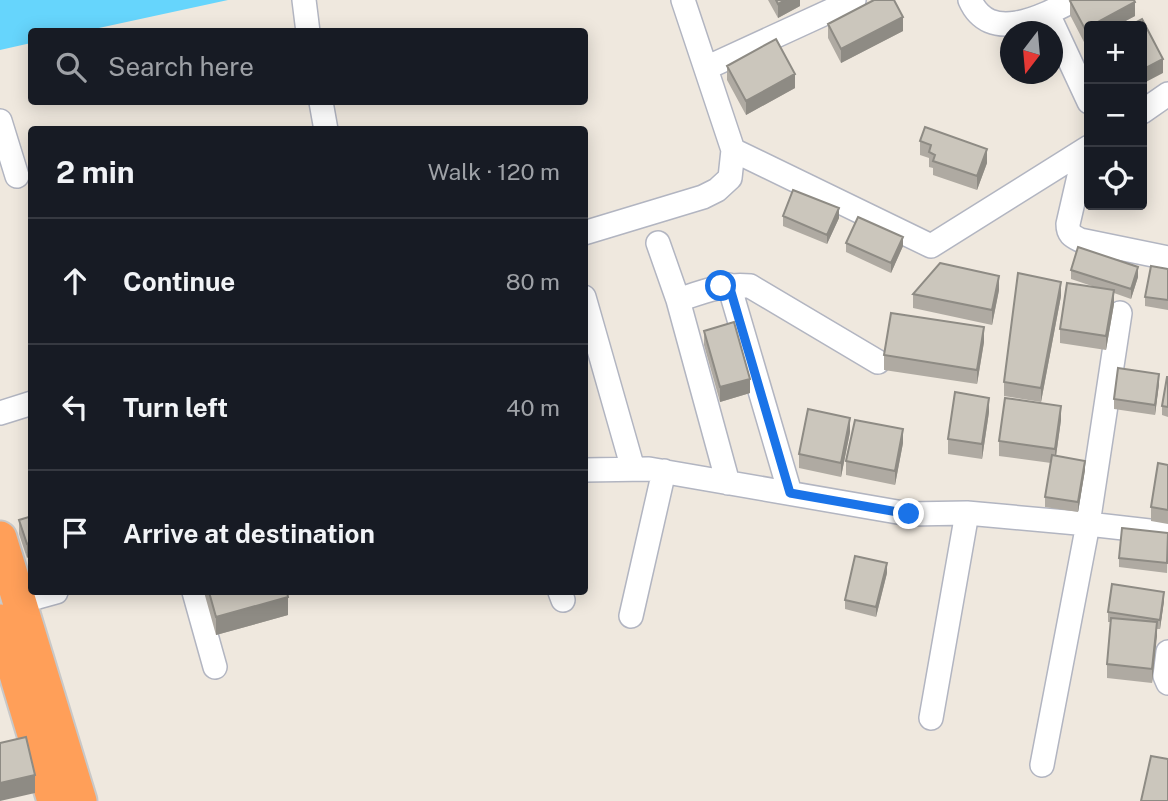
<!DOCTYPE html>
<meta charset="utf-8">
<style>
body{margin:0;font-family:"Public Sans",sans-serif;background:#20242c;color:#f1f3f6}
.controls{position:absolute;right:21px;top:21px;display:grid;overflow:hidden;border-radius:7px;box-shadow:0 4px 18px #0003}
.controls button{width:63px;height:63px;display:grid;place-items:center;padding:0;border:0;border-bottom:2px solid #363941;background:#171b24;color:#f1f3f6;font:35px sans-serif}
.compass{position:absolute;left:1000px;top:21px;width:63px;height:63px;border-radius:50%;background:#171b24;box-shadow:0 4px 18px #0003;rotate:196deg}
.stop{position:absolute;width:21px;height:21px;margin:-16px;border:5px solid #1a73e8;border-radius:50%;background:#fff}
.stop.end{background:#1a73e8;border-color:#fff;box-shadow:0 2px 7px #0008}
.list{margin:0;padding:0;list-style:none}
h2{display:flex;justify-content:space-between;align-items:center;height:91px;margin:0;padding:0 28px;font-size:30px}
h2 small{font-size:23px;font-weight:400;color:#9ea1a6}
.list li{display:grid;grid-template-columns:46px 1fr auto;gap:21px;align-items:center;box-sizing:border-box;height:126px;padding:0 28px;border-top:2px solid #363941}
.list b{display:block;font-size:26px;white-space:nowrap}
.list em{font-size:23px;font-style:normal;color:#9ea1a6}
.icon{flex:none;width:38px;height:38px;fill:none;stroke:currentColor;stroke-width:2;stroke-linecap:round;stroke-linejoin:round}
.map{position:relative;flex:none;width:1168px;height:801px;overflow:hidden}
.search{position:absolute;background:#171b24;box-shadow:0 4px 18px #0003;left:28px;top:28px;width:560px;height:77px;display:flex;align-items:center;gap:18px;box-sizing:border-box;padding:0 24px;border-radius:7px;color:#9ea1a6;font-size:26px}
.panel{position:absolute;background:#171b24;box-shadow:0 4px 18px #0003;left:28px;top:126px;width:560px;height:469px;border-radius:7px}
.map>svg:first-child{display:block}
</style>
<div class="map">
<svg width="1168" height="801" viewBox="0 0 1168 801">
<rect width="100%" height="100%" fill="#efe8de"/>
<path fill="#66d5fc" d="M0,0h228l-143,31 -53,1 -1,11 -31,7z"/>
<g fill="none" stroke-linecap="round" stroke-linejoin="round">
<defs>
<path id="minor" d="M304,0l4,32
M970,0c20,45 73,16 104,0
M1048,14l41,88
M706,68l148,-68
M321,102l5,28
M1142,112l26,-18
M0,121l17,55
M733,150l198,96 158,-99
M1085,150l-17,74c0,10 4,12 12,16l88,18
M584,233l119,-36 14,-7 13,-12 3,-28 -50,-150
M658,243l20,57 50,183
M729,285l61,208
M584,297l49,172
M678,300c24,-8 46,-17 72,-14l128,76
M1120,313l-32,211 80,9
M0,413l32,-10
M584,470l65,-1 260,45 58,-1 121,11 -46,241
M194,592l21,75
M560,592l3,8
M20,602l36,-10
M631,616l33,-145
M1168,652l-3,24 3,7
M931,718l36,-205"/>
<path id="highway" d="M0,538l80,263
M0,621l54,180"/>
</defs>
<use href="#minor" stroke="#b2b5c1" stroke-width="26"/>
<use href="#highway" stroke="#c8c8c8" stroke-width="37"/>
<use href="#minor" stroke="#fff" stroke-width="23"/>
<use href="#highway" stroke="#ff9f59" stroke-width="33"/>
</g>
<path fill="#afaaa2" d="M768,0h32v6l-22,12z
M1070,1l65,15 -19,10h-27v15l-4,3 -15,-29z
M828,24l75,7 -62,32 -13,-25z
M727,66l68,22 -49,27 -19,-35z
M920,141l67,22 -10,27 -44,-15v-7l-4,-1v-9l-9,-3z
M783,216l56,2 -12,26 -44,-18z
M846,243l57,3 -12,27 -45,-21z
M1168,269v41l-23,-4v-9z
M1071,270l67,7 -7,22 -17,-6v11l-8,46 -46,-7v-14l35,-42 -24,-8z
M999,290l-7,35 -79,-17v-14z
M1061,296l-20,106 -37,-6v-14z
M704,331l46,62 -30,9 -16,-57z
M984,342l-7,42 -93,-14v-15z
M1168,377v40l-6,-2v-9z
M1159,384l-4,31 -41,-6v-10z
M989,412l-7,47 -34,-5v-15z
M1061,420l-5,36 29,14 -7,42 -33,-5v-10l6,-34 -52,-7v-15z
M850,432l-9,45 -42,-9v-14z
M903,443l-8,42 -49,-10v-14z
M1168,465v59l-17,-3v-14z
M32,516v61l-4,-10v-10l-1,1 -8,-24v-14z
M1168,533l-1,40 -48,-6v-9z
M887,573l-11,44 -31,-8v-9z
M204,592h83l1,23 -72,20z
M1164,601l-4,28h-3l-5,54 -45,-5v-14l4,-42h-3v-10z"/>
<path fill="#8e8b84" d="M785,0h15v6l-22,12v-14z
M1135,2v14l-19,10h-25z
M903,17v14l-62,32v-14z
M1089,27v14l-4,3v-15z
M1163,59v14l-21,11v-14z
M795,74v14l-49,27v-14z
M987,149v14l-10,27v-14z
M839,208v10l-12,26v-9z
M903,237v9l-12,27v-10z
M1138,267v10l-7,22v-10z
M999,276v14l-7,35v-15z
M1061,282v14l-20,106v-14z
M1114,290v14l-8,46v-14z
M984,327v15l-7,42v-14z
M1159,374v10l-4,31v-10z
M750,379v14l-30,9v-15z
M989,398v14l-7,47v-15z
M1061,406v14l-6,43v-14z
M850,418v14l-9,45v-14z
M903,429v14l-8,42v-14z
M1085,461v9l-7,42v-10z
M32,542v14l-4,-3v4l-1,1v-14z
M887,563v10l-11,44v-10z
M1164,592v9l-4,28v-9z
M288,597v18l-72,20v-18z
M1157,622v14l-5,47v-14z
M35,775v18l-35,8v-18z"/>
<path fill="#cbc6bc" stroke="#8e8b84" stroke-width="2" d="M776,0h9l-7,4z
M874,0h20l9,17 -62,32 -13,-25z
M1072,0h62l1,2 -50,27 -15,-28z
M1142,19l21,40 -21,11v-44h-13z
M776,39l19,35 -49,27 -19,-35z
M925,127l62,22 -10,27 -44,-15 2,-6 -6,-3 2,-7 -11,-4z
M793,190l46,18 -12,27 -44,-19z
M858,217l45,20 -12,26 -45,-20z
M1078,247l60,20 -7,22 -60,-19z
M940,263l59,13 -7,34 -79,-16z
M1151,266l17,3v31l-23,-3z
M1018,273l43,9 -20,106 -37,-6z
M1067,283l47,7 -8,46 -46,-7z
M891,313l93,14 -7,43 -93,-15z
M734,322l16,57 -30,8 -16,-56z
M1118,368l41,6 -4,31 -41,-6z
M1167,377h1v30l-6,-1z
M955,392l34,6 -7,46 -34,-5z
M1005,398l56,8 -6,43 -56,-8z
M808,409l42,9 -9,45 -42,-9z
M855,420l48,9 -8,42 -49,-10z
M1052,455l33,6 -7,41 -33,-5z
M1158,463l10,2v45l-17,-3z
M32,516v26l-5,2 -8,-24z
M1122,528l46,5 -1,30 -48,-5z
M32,552v11l-4,-10z
M855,556l32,7 -11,44 -31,-7z
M1112,584l52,8 -4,28 -52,-8z
M209,592h78l1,5 -72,20z
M1111,618l46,4 -5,47 -45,-5z
M26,737l9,38 -35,8v-40z
M1151,756l17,3v42h-27z"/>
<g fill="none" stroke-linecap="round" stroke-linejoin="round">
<path stroke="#1a73e8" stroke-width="9" d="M721,286l8,-1 61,208 119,21"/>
</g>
</svg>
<div class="controls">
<button>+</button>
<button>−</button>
<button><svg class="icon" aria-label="locate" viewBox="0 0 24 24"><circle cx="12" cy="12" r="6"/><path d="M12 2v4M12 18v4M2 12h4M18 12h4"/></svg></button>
</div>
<svg class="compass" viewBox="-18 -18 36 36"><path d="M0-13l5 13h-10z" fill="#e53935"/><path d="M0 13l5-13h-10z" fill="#9ea1a6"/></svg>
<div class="stop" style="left:721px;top:286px"></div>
<div class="stop end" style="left:909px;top:514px"></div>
<div class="search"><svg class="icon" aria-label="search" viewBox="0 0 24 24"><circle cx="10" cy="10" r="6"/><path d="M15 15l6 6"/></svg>Search here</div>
<section class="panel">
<h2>2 min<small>Walk · 120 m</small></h2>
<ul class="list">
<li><svg class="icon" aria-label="ahead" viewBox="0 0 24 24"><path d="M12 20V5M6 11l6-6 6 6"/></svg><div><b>Continue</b></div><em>80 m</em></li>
<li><svg class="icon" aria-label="left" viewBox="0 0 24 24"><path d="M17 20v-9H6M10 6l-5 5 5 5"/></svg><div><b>Turn left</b></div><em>40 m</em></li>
<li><svg class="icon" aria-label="arrive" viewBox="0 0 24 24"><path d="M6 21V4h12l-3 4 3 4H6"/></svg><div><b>Arrive at destination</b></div></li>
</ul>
</section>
</div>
